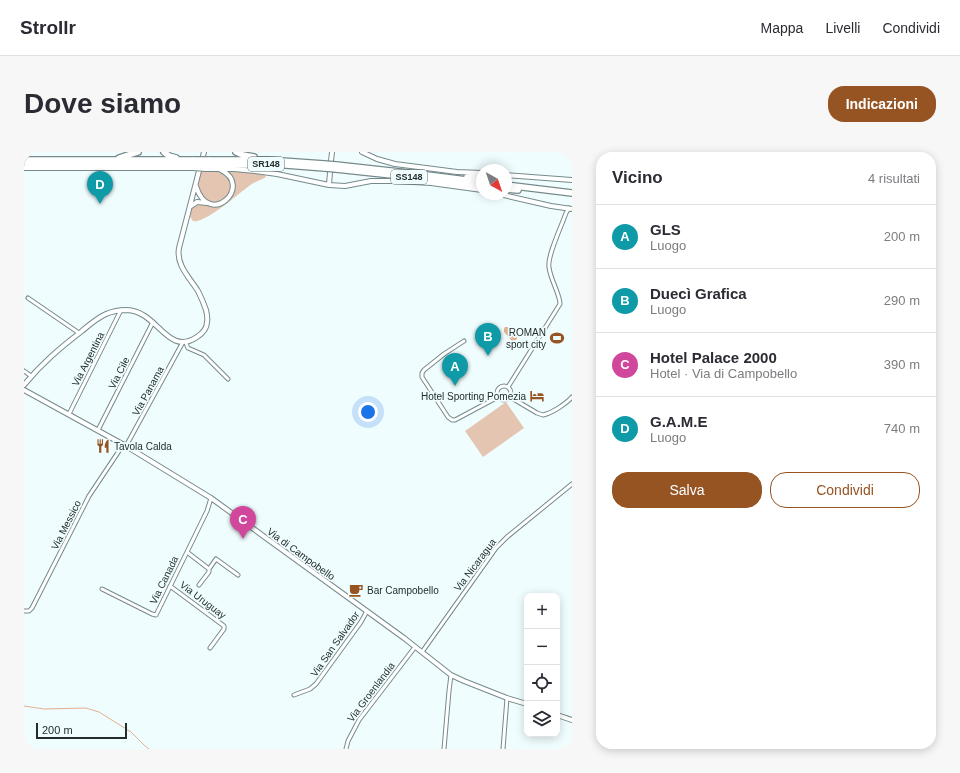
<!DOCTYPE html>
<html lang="it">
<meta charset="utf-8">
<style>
body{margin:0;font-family:Helvetica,sans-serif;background:#f7f7f7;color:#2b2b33}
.controls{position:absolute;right:12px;bottom:12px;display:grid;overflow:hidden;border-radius:8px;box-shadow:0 2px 10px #0003}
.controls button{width:36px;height:36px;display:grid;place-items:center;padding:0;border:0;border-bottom:1px solid #e1e1e2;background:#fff;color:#2b2b33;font:20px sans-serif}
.compass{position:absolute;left:452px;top:12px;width:36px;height:36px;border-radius:50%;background:#fff;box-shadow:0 2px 10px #0003;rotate:140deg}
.scale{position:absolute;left:12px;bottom:10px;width:91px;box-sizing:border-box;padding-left:4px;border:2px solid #242c2c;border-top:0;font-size:11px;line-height:14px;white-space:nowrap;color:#242c2c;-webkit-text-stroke:3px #f0fdfe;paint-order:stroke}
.you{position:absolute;left:344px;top:260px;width:14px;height:14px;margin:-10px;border:3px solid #fff;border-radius:50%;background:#1a73e8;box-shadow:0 0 0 6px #1a73e833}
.badge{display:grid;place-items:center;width:26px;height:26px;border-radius:50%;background:#965423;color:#fff;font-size:13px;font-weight:700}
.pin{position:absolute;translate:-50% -33px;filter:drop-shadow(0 1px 2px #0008)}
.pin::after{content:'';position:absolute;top:21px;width:14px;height:12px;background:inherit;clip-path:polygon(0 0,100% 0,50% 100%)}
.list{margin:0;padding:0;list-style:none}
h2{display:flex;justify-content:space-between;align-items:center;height:52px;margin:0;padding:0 16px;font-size:17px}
h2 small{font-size:13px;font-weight:400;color:#7c7c81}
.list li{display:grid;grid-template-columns:26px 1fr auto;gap:12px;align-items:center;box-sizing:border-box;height:64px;padding:0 16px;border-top:1px solid #e1e1e2}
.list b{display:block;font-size:15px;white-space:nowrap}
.list p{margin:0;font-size:13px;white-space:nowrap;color:#7c7c81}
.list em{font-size:13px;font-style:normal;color:#7c7c81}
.actions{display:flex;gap:8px;padding:12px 16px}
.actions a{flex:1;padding:9px 0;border:1px solid #965423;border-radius:16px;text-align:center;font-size:14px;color:#965423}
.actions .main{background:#965423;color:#fff}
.icon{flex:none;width:22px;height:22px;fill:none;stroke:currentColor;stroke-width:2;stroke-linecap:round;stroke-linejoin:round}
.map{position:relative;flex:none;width:548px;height:597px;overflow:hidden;border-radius:16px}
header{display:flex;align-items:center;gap:24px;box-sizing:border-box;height:56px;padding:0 20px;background:#fff;border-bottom:1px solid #e1e1e2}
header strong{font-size:19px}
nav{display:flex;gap:22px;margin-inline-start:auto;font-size:14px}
.intro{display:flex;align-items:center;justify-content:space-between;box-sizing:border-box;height:96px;padding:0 24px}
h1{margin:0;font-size:28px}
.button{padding:10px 18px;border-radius:16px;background:#965423;color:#fff;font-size:14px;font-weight:700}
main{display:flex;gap:24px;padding:0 24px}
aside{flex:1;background:#fff;border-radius:16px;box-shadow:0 2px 10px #0003}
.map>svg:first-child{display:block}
</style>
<header>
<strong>Strollr</strong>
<nav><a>Mappa</a><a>Livelli</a><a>Condividi</a></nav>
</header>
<div class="intro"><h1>Dove siamo</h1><a class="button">Indicazioni</a></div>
<main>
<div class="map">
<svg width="548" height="597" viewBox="0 0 548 597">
<rect width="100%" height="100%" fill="#f0fdfe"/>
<path fill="#e4c5b1" d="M194,18l10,7 4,11 -3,9 -13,7 -11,-3 -7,-13 3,-17z
M202,19h20l18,3 2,3c-5,3 -12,5 -17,9 -11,8 -44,38 -56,35l-3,-4 2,-10 3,-3c8,0 15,3 22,2 13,-1 22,-16 15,-28 -1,-3 -4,-5 -6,-7z
M482,250l18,26 -41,29 -18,-26z"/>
<path fill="#e2af8f" d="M481,175h3l5,6 4,3v3l-5,4 -3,-1 2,-1v-1l-7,-8v-3z"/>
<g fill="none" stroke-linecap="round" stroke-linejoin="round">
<path stroke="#e2af8f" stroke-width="1" d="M0,554l20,3 42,-1 13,4 32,20 13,13 5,4"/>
<defs>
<path id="street" d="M4,146l51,35
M440,189l-20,13 -20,16 -2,3v4l26,40 4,3h3l43,-23
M162,190l1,4 1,2 16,7 24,24
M0,219l7,5
M473 241a7 7 0 1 1 14 0a7 7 0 1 1-14 0Z
M484,235l52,-83c0,-10 -10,-25 -11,-37 -2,-11 13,-42 17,-54l3,-5
M486,245l27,16 6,2c9,-2 23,-11 29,-18
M45,262l52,-104
M74,278l55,-108
M102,294l57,-104
M163,400l22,17
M175,433l10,-13v-3l7,-10 22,16
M146,434l54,40v3l-14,19
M78,437l50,25 4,1 31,-63 20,-41 4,-13
M0,459h5l3,-3 57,-112 34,-51
M398,500l74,-104 11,-11 65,-53
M270,543l16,-6 6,-5 45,-62 6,-11
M322,597l2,-8 11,-21 56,-73
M420,597l5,-58 2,-16
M479,597l4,-51"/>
<path id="secondary" d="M338,0l15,7 18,5 62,8 25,1
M179,4l1,-4
M307,9l1,-9
M0,16h169
M182,17h28l21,2 22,3 52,11 16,1 26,-5h24l36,2 51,7
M482,23l66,5
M305,33l1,-13
M172,34c13,43 58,0 25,-16
M475,42l52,12 21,3
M167,54l6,-4 10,1
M0,233c18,-22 36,-37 58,-54 7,-6 15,-13 24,-17 7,-3 14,-4 21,-4 31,1 40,47 70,27 6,-4 10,-8 10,-15 1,-4 0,-8 -1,-12 -2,-6 -5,-13 -8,-19 -9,-14 -22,-26 -19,-43l20,-77
M0,238l102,56 85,52 193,140 47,37 13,6 43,17 20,6
M533,563l15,5"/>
<path id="highway" d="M140,0l5,4 7,2
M212,0l7,3 11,2
M95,6l19,-6
M0,8h170
M184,8h60l56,4
M0,12l169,1
M183,13h79l39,3
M312,13l91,10 55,7
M312,17l56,6 90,11
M443,25l15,-1
M482,33l66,8
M482,37l12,1"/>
</defs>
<use href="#street" stroke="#768a8b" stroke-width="5"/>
<use href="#secondary" stroke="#768a8b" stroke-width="6"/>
<use href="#highway" stroke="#768a8b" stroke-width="8"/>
<use href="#street" stroke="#fff" stroke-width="3"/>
<use href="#secondary" stroke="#fff" stroke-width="4"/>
<use href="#highway" stroke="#fff" stroke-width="5.5"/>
<defs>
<path id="secondary-bridge" d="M169,16l13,1"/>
<path id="highway-bridge" d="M170,8h14
M300,12l12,1
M169,13h14
M301,16l11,1"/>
</defs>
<use href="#secondary-bridge" stroke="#768a8b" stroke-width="6" stroke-linecap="butt"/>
<use href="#highway-bridge" stroke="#768a8b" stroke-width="8" stroke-linecap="butt"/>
<use href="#secondary-bridge" stroke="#fff" stroke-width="4"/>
<use href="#highway-bridge" stroke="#fff" stroke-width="5.5"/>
</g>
<defs>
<symbol id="stadium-bare" viewBox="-9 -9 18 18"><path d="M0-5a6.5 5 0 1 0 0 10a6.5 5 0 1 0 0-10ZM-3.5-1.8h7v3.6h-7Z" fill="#965423" stroke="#f0fdfe" stroke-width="2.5" paint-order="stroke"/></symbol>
<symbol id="hotel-bare" viewBox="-9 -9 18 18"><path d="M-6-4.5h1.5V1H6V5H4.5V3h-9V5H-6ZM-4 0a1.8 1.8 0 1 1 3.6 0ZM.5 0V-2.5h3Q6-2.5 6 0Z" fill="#965423" stroke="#f0fdfe" stroke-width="2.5" paint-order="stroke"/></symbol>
<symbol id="restaurant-bare" viewBox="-9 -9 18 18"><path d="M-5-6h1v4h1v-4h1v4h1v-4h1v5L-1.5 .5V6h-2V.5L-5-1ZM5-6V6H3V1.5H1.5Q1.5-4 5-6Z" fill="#965423" stroke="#f0fdfe" stroke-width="2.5" paint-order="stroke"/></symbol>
<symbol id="cafe-bare" viewBox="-9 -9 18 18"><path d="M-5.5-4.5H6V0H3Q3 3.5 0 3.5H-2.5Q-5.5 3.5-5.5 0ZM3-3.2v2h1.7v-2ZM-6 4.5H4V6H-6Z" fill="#965423" stroke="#f0fdfe" stroke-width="2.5" paint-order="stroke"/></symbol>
</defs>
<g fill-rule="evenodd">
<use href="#stadium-bare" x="523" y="176" width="20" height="20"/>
<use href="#hotel-bare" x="503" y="234" width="20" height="20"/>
<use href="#restaurant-bare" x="69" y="284" width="20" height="20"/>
<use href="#cafe-bare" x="322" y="428" width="20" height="20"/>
</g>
<g text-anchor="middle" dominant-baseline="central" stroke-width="3.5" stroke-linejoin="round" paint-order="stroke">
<g fill="#f0fdfe" stroke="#616b6b" stroke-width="1">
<rect x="224" y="5" width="36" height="14" rx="3"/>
<rect x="367" y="18" width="36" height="14" rx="3"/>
</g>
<g font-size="9" font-weight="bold" fill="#242c2c">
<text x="242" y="12">SR148</text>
<text x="385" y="25">SS148</text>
</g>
<g font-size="10" fill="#242c2c" stroke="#f0fdfe" text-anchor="end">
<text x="522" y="180">ROMAN<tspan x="522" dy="12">sport city</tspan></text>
<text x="502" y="244">Hotel Sporting Pomezia</text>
<text x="90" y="294" text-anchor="start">Tavola Calda</text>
<text x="343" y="438" text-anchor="start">Bar Campobello</text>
</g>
<g font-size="10" fill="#242c2c" stroke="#f0fdfe">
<text transform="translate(64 207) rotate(-63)">Via Argentina</text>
<text transform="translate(95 221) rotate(-63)">Via Cile</text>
<text transform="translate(124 239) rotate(-61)">Via Panama</text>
<text transform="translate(42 373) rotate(-63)">Via Messico</text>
<text transform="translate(277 402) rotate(36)">Via di Campobello</text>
<text transform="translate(451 413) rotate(-53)">Via Nicaragua</text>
<text transform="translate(140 428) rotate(-64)">Via Canada</text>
<text transform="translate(179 448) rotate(37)">Via Uruguay</text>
<text transform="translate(311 492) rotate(-55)">Via San Salvador</text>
<text transform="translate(347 540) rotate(-53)">Via Groenlandia</text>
</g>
</g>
</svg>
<div class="controls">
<button>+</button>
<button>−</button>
<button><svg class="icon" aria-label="locate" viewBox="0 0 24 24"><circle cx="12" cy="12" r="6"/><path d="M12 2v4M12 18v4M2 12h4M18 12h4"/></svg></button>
<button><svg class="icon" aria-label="layers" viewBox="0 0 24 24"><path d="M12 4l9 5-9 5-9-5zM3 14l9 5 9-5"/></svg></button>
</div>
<svg class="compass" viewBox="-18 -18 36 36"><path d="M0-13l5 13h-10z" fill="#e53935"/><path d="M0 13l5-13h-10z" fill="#7c7c81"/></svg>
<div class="scale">200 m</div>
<div class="you"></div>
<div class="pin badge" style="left:431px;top:234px;background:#0f9aa8">A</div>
<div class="pin badge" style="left:464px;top:204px;background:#0f9aa8">B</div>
<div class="pin badge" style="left:219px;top:387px;background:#d1479c">C</div>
<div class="pin badge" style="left:76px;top:52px;background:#0f9aa8">D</div>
</div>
<aside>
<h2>Vicino<small>4 risultati</small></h2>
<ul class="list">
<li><span class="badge" style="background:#0f9aa8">A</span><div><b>GLS</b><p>Luogo</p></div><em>200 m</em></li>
<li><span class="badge" style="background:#0f9aa8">B</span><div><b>Duecì Grafica</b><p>Luogo</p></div><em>290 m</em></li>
<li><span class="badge" style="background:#d1479c">C</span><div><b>Hotel Palace 2000</b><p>Hotel · Via di Campobello</p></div><em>390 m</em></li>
<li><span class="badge" style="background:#0f9aa8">D</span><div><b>G.A.M.E</b><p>Luogo</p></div><em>740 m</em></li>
</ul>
<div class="actions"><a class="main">Salva</a><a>Condividi</a></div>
</aside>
</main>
